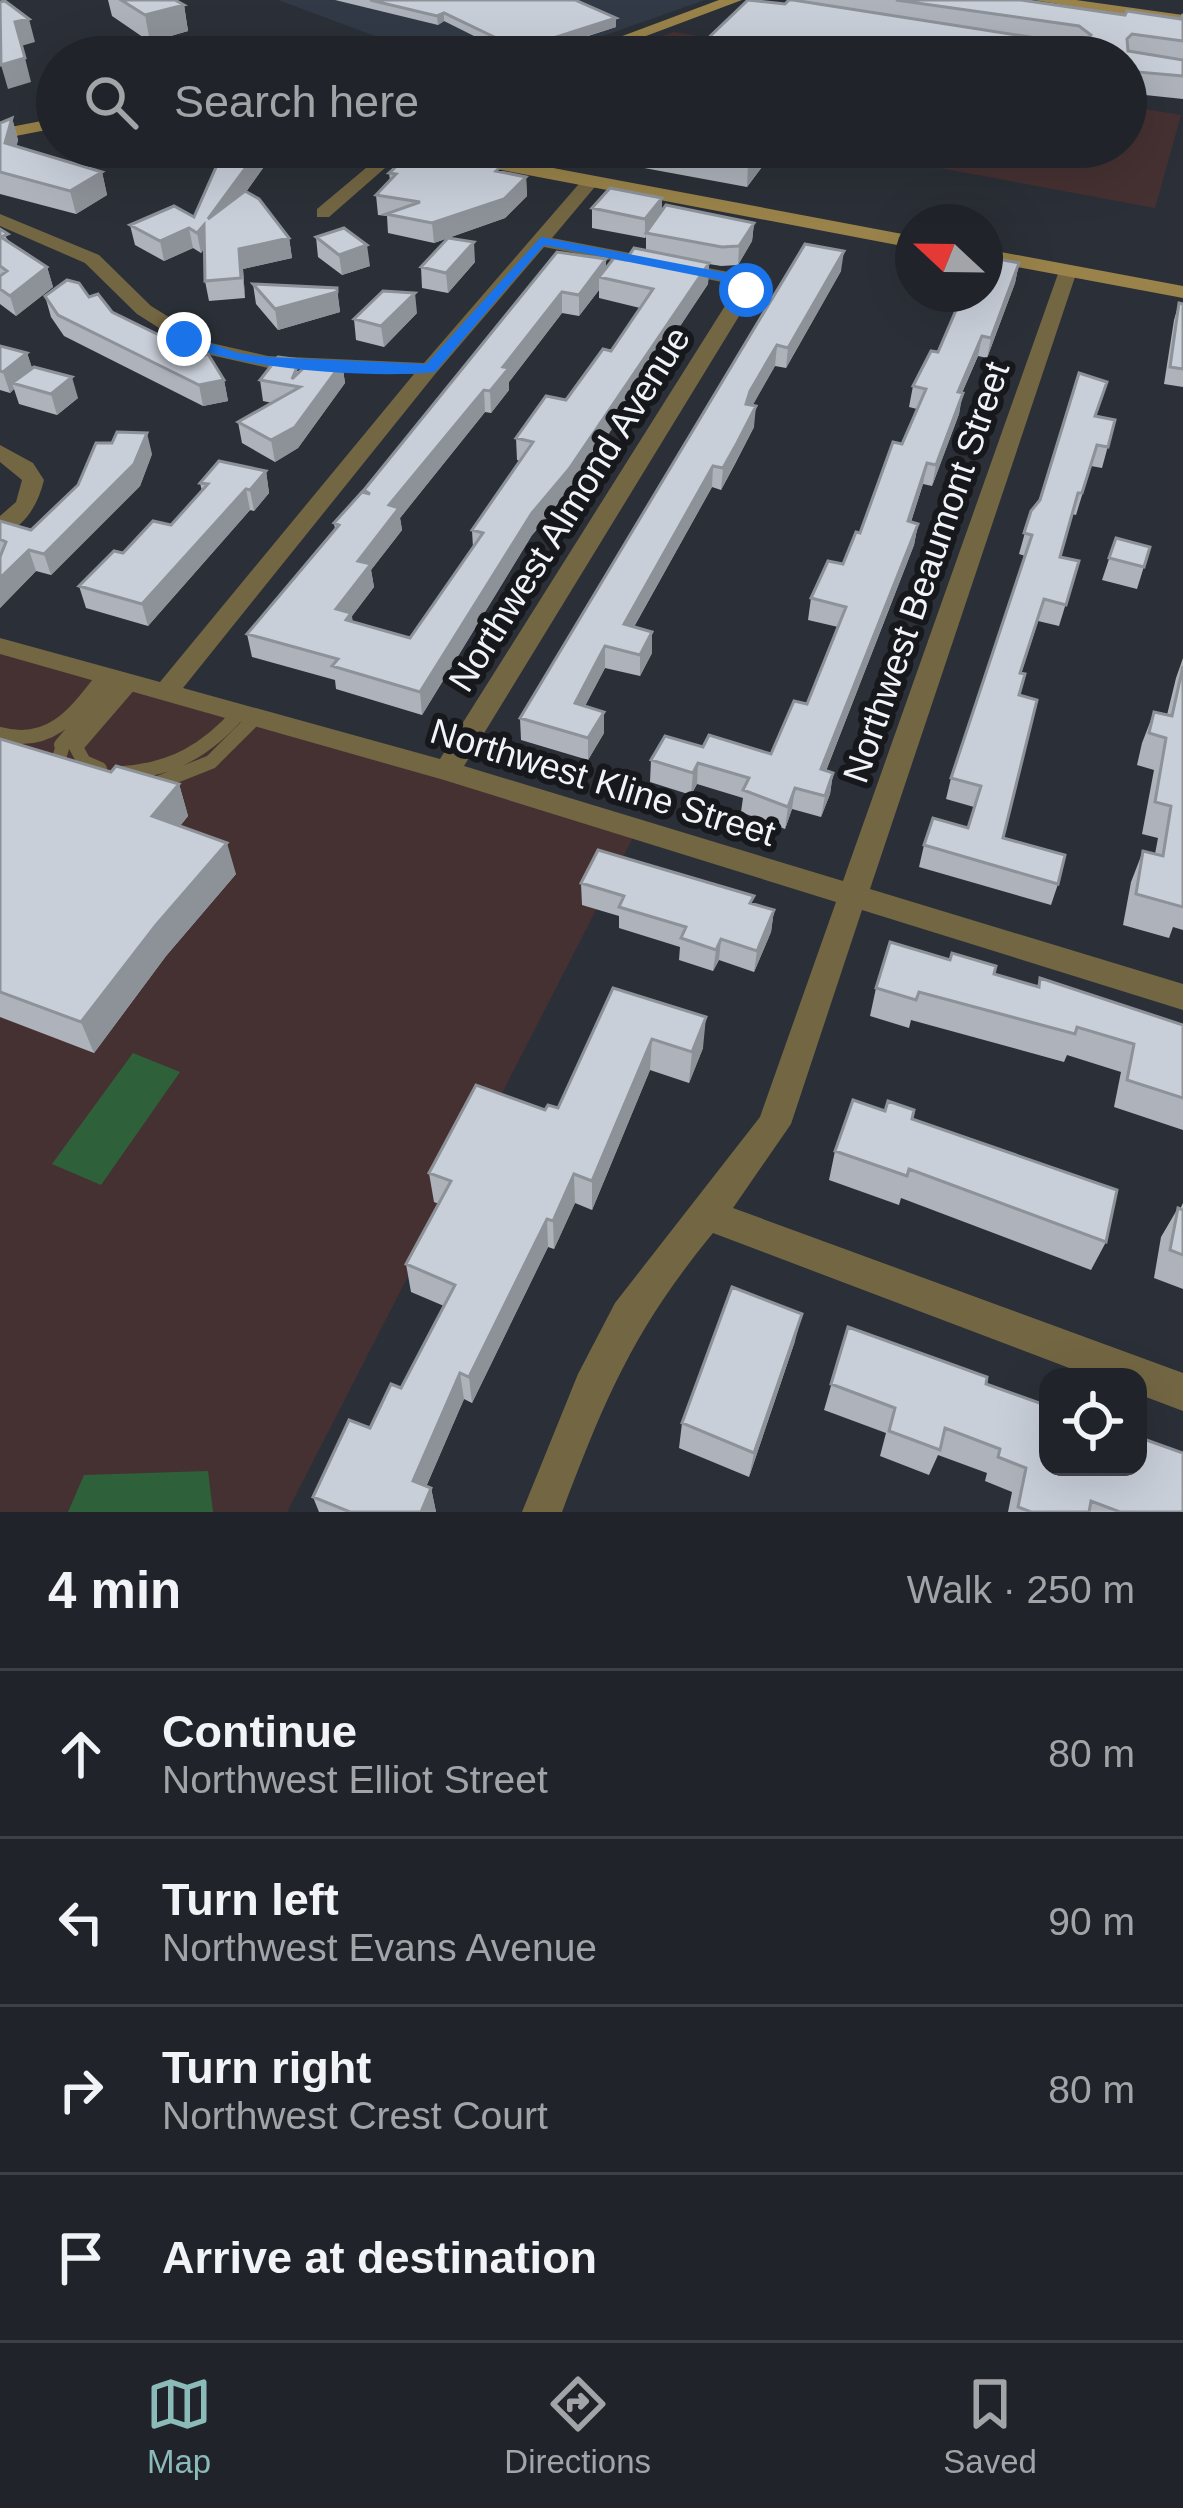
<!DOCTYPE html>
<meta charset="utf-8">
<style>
body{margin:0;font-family:Arial,sans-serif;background:#282c32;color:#f1f3f6}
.controls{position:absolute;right:36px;bottom:36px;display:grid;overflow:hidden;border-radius:24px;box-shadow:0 12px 48px #0002}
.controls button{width:108px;height:108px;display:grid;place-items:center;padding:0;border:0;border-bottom:3px solid #3d4147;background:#20242a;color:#f1f3f6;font:60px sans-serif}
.compass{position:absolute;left:895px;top:204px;width:108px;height:108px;border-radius:50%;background:#20242a;box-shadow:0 12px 48px #0002;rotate:292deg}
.stop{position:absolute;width:36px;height:36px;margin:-27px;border:9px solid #1a73e8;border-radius:50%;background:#fff}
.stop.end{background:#1a73e8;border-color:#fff;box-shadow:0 3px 12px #0008}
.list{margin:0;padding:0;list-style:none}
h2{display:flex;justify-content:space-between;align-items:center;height:156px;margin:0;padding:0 48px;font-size:51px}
h2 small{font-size:39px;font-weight:400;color:#a2a4a8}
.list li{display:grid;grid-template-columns:78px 1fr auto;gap:36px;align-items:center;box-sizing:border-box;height:168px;padding:0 48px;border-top:3px solid #3d4147}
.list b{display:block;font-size:45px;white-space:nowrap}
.list p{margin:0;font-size:39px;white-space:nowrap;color:#a2a4a8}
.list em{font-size:39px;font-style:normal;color:#a2a4a8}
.icon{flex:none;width:66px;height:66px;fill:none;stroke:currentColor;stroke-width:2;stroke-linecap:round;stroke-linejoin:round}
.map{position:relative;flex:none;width:1183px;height:1512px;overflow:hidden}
.search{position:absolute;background:#20242a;box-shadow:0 12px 48px #0002;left:36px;right:36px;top:36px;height:132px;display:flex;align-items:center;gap:30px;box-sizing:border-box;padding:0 42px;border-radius:66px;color:#a2a4a8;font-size:45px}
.sheet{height:828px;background:#20242a}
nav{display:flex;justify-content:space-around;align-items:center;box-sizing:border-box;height:168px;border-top:3px solid #3d4147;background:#20242a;font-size:33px;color:#a2a4a8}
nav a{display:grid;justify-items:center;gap:6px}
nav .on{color:#8bbbb9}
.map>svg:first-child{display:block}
</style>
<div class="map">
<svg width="1183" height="1512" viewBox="0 0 1183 1512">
<rect width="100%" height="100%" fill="#2b3038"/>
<path fill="#313a46" d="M278,0h427l-162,57h-80l-35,-14 -21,5z"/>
<path fill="#463132" d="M674,32l154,25h-225z
M1126,106l55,9 -26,93 -329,-61h300z
M0,652l637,178 -350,682h-287z"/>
<path fill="#2e6139" d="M133,1053l47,19 -79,113 -49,-21z
M208,1471l5,41h-145l16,-37z"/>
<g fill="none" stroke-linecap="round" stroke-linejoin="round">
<path stroke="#736643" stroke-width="14" d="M0,734c52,14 76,-22 105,-59
M61,745l57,-67
M63,769l-4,-11 5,-16
M100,769l-16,-7 -8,-15 56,-65
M122,773c50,-3 85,-23 118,-61
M153,785l58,-23 45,-45"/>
<path fill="#736643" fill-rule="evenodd" d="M391,147h18l-80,70h-12v-8z
M590,177l9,5 -47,56 187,36 13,5 3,11 -291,476 379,115 216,-610 9,-6 9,6 -207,618 313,95v26l-321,-100 -71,214 -58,84 450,165v38l-45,-17v-17h-45l-380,-144c-79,96 -108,165 -151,279h-40l56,-138 37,-71 145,-186 76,-215 -392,-122 -444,-126v-16l160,44 254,-308 -146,-6 -71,-16 -60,-38 -52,-51 -85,-37v-12l99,41 52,51 60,37 57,13 156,7 160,-185zM544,247l183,36 8,7 -295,469 -257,-71 253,-315z
M0,445l33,18 11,17c-6,25 -19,47 -44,56v-20l16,-14 6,-22 -22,-18z"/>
<path fill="#99834a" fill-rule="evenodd" d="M719,0h23l-152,57h-24z
M1034,0h42l107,15v10z
M57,118v10l-57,11v-10z
M403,147h39l471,89v12l-501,-95z
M985,249l198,37v12l-198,-37z"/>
</g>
<path fill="#adb2bb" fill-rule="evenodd" d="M108,0h67l9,5 4,26 -38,11 -38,-26z
M335,0h240l41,18v9l-92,30h-8l-72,-36 -6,4z
M800,0h221l104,15 56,4 2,-5v85l-57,-6v-36h-425l1,-13 83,-40z
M12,118l6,22 -2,7 86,25 5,23 -31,19 -76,-20v-71z
M225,147h47l1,7 -27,38 43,46 3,20 -49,11 2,29 -36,3 -4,-20 -1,-32 -3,4 -8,-5 -29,13 -29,-16 -5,-20 64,-8z
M590,147h187l-30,40 -157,-29z
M897,147h108l-11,19 -97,-17z
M501,172l25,5 1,19 -22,22 -71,25 -46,-10 -1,-17 -9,-1 -2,-20 14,-15 -1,-7z
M592,208l70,3 92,12 -2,18 -14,24 -17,1 -12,-2 -1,20 -138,208 -38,43 -110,180 -86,-26 -1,-9 -83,-23 -5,-23 88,-105 -1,-6 30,-31v-2l193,-238 49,7v8l40,-17v-13l-1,1 -53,-10zM599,290v8l41,10 -29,43 -45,49 -50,38 1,22 3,1 -48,69 1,18 -63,90 -58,-16v-6l22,-29 -3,-17 31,-40 -2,-12 85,-106 6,1 18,-23v-8l53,-69 17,3z
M0,229l10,14 37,24 6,20 -37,29 -16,-12z
M316,237l54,29 -28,9 -24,-18z
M805,244l36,27 -55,97 -11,-2 -23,39 2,22 -19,37 -14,26 -9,-3 -78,140 18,5v21l-12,23 -35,-8 -20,38 19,27 -16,27 -67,-20 -1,-22z
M475,262l-27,31 -26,-5 -1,-21z
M1019,263l-4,20 -28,75 -9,-2 -16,37 -3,21 -27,72 -9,-2 -12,38 7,2 -4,21 -88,226 7,2 -3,21 -9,23 -29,-8 -7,20 -44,-17 2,-14 -46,-14 -6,11 -41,-13 1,-22 52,-13 68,7 36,-50 31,-77 -30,-7 3,-22 32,-34 17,-31 57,-124 -8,-2 4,-21 25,-34 20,-47 -35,-7v-4h62z
M253,284l84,4 3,24 -62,18 -22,-26z
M45,296l44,1 135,83 4,21 -25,5 -139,-70 -13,-19z
M1179,303l4,1v83l-19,-3 10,-64z
M417,313l-33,34 -28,-7 -2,-21z
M0,346l27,7 5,15 46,30 -21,17 -38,-11 -5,-15 -4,4 -10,-3z
M342,363l3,20 -47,65 -23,14 -33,-19 -4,-21 34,-19 -9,-2 -3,-21 42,-10 34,-4z
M1096,416l19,4 -13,48 -11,-2 -15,49 -4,-1 -12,43 19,4 -20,65 -21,-5 -17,53 -18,164 55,46 -7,21 -132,-38 5,-22 44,-17 6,-21 -28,-8 5,-21 74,-222 -6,-2 12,-43z
M152,454l-12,32 -89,89 -15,-4 -36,37v-87l31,9z
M266,471l3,22 -15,18 -4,-1 -102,116 -62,-18 -7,-22 44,-33 48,-28 31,-34 -2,-8z
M1116,538l34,9 -13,42 -35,-9z
M1183,658v272l-10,-3 -4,11 -46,-13 8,-43 12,-31 12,3 3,-16 -16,-4 12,-64 -17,-5 5,-22 12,-31 13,3 9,-37z
M0,739l111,33 68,12 9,32 -8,10 56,48 -70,82 -72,97 -94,-36z
M581,883l172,21 21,6 -3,22 -17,40 -35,-12 -6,11 -34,-11 1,-13 -61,-19v-12l-37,-11z
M994,974l43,13 3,-9 143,47v105l-69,-23 7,-35 -54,-17 -3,7 -153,-42 -2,8 -39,-12 6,-28z
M613,988l90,60 -14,35 -39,-13 -58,140 -17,-7 -21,46 -6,-2 -76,156 -8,-4 -38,88 5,1 5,24h-117l-6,-15 88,-109 43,-82 -33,-14 -5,-28 33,-60 -5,-2 -5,-29 116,-63 13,-2z
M912,1119l194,123 -15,28 -190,-72 -2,7 -70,-25 6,-29z
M1183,1203v86l-29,-11 7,-41 17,-29 2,1z
M848,1327l138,57 197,128h-175l4,-20 -27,-11 2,-8 -49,-18 -9,20 -49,-19 6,-23 -62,-23z
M795,1341l-46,136 -70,-29 3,-25z"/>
<path fill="#8d9198" d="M184,5l4,26 -38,11 -5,-27z
M444,13v8l-6,4 -1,-9z
M616,18v9l-97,30v-8z
M29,19l6,23 -14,4 -6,-24z
M400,50v7h-22z
M25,58l6,24 -23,7 -7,-24z
M12,118l6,22 -6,26 -7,-23z
M261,147h11l1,7 -61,85 -4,-20z
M762,147h15l-30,40 1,-23z
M998,147h7l-11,19z
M102,172l5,23 -31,19 -6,-23z
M526,177l1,19 -22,22 -71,25 -2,-20z
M662,198v20l-16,15 -1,5v-19z
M754,223l-2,18 -14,24 1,-19z
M204,225l4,20 -7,8 -4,-20z
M189,228l4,20 -29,13 -4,-20z
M289,238l3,20 -49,11 2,29 -6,-49z
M474,242l1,20 -27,31 -2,-20z
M367,245l3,21 -28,9 -3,-20z
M844,251l-3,20 -55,97 2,-20z
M606,259v20l-7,-2v13l-20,26v-21z
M709,263l-1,21 -138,208 -38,43 -110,180 -2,-23 112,-179z
M1019,263l-4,20 -28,75 4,-20z
M47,267l6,20 -37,29 -6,-20z
M337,292l3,20 -62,18 -3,-21z
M562,292v21l-53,69v8l-18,23 -1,-22 13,-24z
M415,293l2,20 -33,34 -3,-21z
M982,336l-4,20 -25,57 5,-21z
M777,345l-2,21 -26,46 -3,-8 4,-13z
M27,353l7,21 -22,9 2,6 -4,4 -7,-21z
M342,363l3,20 -47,65 -23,14 -4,-22z
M72,377l6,21 -21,17 -6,-21z
M224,380l4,21 -25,5 -4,-21z
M484,390l1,22 -85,106 2,12 -31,40 3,17 -22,29 3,20 -19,-27 22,-48 31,-56z
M963,393l-4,21 -27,72 4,-21z
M756,406l-2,21 -33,63 2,-22z
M147,433l5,21 -12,32 -89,89 -7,-21z
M927,463l-4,21 -19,59 4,-22z
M713,466l-1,21 -89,159 1,-22z
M266,471l3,22 -15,18 -4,-21z
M246,489l4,21 -102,116 -6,-22z
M918,524l-4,21 -96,246 3,-22z
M29,550l7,21 -36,37v-30z
M652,632v21l-12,23v-21z
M605,646v22l-30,57v-22z
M604,712v21l-16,27v-22z
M698,763l-1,21 -6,11 2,-22z
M833,773l-3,21 -9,23 4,-21z
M179,784l9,32 -26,32 -10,-32z
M795,788l-3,21 -7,20 3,-22z
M227,843l9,31 -70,82 -72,97 -13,-31 75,-97z
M774,910l-3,22 -17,40 3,-21z
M721,939l-2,21 -6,11 3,-21z
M706,1017l-3,31 -14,35 3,-31z
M652,1039l-2,31 -58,140v-29z
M574,1174l1,29 -21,46 -1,-28z
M547,1219l1,28 -76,156 -3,-26z
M802,1314l-7,27 -46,136 5,-24z
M460,1373l4,26 -46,106 -5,-24z
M431,1488l5,24h-15z"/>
<path fill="#c9cfd9" stroke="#8d9198" stroke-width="3" d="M121,0h54l9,5 -39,10z
M370,0h205l41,18 -97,31 -75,-36 -7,3z
M748,0l37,4 4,-4h4l256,40h38l4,-5 -12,-9 -183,-26h125l104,15 2,-4 54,8 2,-5v27l-51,-7 -5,5 1,12 55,9v16l-57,-5v-14h-58l-51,-8 -61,-5 -9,13h-169l-76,-13z
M5,1l24,18 -14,3 10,36 -24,7 -1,-63z
M372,38l28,12 -22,7h-67z
M12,118l-7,25 97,29 -32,19 -70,-19v-49z
M225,147h36l-53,72 37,-28 14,8 30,39 -50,11 2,29 -36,3 -1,-56 -7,8 -8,-5 -29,13 -30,-16 44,-19 20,11z
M655,147h107l-14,17z
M416,149l85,17 -5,5 30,6 -22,22 -72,24 -46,-9 34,-12 -44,-7 20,-21 -7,-1z
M610,188l52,10 -17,21 -53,-11z
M666,205l88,18 -15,23 -17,1 -76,-14z
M344,228l23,17 -28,10 -23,-18z
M0,229l8,5 -7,3 46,30 -37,29 -10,-7v-13l7,-5 -7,-5z
M448,238l26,4 -28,31 -25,-6z
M805,244l39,7 -56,97 -11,-3 -27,46 -4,13 10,2 -19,37 -14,25 -10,-2 -89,158 28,8 -12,23 -35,-9 -30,57 29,9 -16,26 -68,-20z
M634,248l75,15 -140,206 -37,44 -112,179 -88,-26 6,-7 -91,-25 92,-109 -5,-2 28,-31 8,2 -6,-4 193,-238 49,7 -27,36 -17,-3 -59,75 6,1 -19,23 -6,-1 -95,115 10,3 -41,53 13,3 -35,45 15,4 -5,7 64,18 73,-105 -11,-3 61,-88 -17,-4 30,-42 20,4 37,-51 8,2 42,-62 -54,-12 15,-19 12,2z
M992,258l27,5 -28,75 -9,-2 -24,56 5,1 -27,72 -9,-2 -19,58 10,3 -97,245 12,4 -8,23 -30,-8 -7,19 -45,-17 6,-12 -51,-15 -5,10 -42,-13 14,-24 38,11 6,-12 62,19 23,-53 13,3 39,-97 -35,-9 17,-37 15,3 13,-32 4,1 33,-91 9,2 24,-55 -13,-3 18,-35 7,1 25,-58h22v-29h5z
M67,280l12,3 10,14 9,-3 14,18 90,44 6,-2 16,26 -25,5 -141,-70 -13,-19z
M253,284l84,4v4l-62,17z
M383,291l32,2 -34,33 -27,-7z
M1179,303l4,1v65l-13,-2z
M0,346l27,7 -24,19 -3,-1z
M278,357l22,3 -8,19 18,-17 26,4 6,-3 -47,64 -24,13 -33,-18 62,-35 -40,-7z
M34,367l38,10 -21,17 -39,-11z
M1079,373l28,9 -12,34 20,4 -7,27 -11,-2 -15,48h-4l-18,64 19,4 -13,44 -22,-6 -24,74 5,1 -6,21 18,5 -34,138 62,17 -7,29 -134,-39 9,-27 35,10 13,-42 -30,-8 81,-243 -8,-2 7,-22 9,-11z
M117,432l30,1 -13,31 -90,90 -15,-4 -29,28v-21l6,-15 -6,-3v-18l31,9 47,-45 18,-42h16z
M219,461l47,10 -16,19 -4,-1 -104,115 -63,-18 35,-35 9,2 30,-32 18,4 37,-41 -8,-1z
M1116,538l34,9 -6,20 -35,-9z
M1183,666v241l-47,-13 7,-43 20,5 8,-50 -16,-4 11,-64 -17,-5 5,-21 18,4z
M0,739l111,33 5,-6 63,18 -27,32 75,27 -71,82 -75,97 -81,-30z
M598,850l156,46 -4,7 24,7 -17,41 -36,-12 -5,11 -35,-12 5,-11 -67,-20 5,-11 -43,-13z
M890,942l60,18 2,-7 44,13 -2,8 45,13 1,-9 143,47v73l-56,-18 7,-36 -57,-17 -2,7 -156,-42 -3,8 -40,-12z
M613,988l93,29 -14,35 -40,-13 -60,142 -18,-7 -21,47 -6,-2 -78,158 -9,-4 -47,108 18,7 -10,24h-71l-37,-15 36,-77 21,8 21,-44 10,4 54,-103 -49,-21 45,-83 -22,-8 47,-88 69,25 3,-5 10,3z
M853,1100l32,11 3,-10 26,9 -2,9 205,71 -11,52 -197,-73 -2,7 -72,-25z
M1178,1208l5,2v45l-13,-5z
M732,1287l70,27 -48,139 -72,-30z
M848,1327l139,50 -1,7 62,22v61h90v-30l45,16v59h-63l-29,-11 -2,11h-58l-13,-5 8,-39 -28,-11 2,-8 -55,-21 -5,22 -51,-19 6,-23 -64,-24z"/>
<path fill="#1a73e8" d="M541,237l196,38 13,5 2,10 -6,5 -17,-13 -185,-37 -109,127c-56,7 -213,-3 -258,-33l7,-5 54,19 30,4 158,7z"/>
<g text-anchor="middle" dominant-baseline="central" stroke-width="12" stroke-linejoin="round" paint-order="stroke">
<g font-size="36" fill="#f0f4f9" stroke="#16181b">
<text transform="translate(569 509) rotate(-58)">Northwest Almond Avenue</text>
<text transform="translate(926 572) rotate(-71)">Northwest Beaumont Street</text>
<text transform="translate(603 782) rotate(17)">Northwest Kline Street</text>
</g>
</g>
</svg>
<div class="controls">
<button><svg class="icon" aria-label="locate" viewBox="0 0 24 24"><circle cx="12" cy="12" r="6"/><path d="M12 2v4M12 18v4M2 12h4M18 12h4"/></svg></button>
</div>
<svg class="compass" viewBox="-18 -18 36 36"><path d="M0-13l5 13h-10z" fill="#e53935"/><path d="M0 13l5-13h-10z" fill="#a2a4a8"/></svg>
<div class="stop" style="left:746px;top:290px"></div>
<div class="stop end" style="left:184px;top:339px"></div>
<div class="search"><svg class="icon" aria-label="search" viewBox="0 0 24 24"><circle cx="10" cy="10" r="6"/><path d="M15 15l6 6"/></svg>Search here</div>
</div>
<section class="sheet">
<h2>4 min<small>Walk · 250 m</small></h2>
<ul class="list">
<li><svg class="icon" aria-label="ahead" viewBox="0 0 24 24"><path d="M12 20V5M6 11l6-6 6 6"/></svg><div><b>Continue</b><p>Northwest Elliot Street</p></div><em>80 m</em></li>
<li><svg class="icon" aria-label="left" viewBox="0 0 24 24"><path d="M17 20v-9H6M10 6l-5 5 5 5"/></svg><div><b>Turn left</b><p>Northwest Evans Avenue</p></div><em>90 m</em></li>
<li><svg class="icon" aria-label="right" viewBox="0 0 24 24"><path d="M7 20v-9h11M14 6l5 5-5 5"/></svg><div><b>Turn right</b><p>Northwest Crest Court</p></div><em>80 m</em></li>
<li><svg class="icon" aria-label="arrive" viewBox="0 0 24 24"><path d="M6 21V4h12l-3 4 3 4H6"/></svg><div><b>Arrive at destination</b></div></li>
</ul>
</section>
<nav>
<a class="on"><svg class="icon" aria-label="map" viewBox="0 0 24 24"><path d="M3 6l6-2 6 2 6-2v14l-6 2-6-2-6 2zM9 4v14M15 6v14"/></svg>Map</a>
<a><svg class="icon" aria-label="directions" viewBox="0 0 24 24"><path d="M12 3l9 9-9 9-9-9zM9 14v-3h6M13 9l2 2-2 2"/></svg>Directions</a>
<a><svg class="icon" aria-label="saved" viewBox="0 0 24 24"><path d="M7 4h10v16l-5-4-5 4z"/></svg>Saved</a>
</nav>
